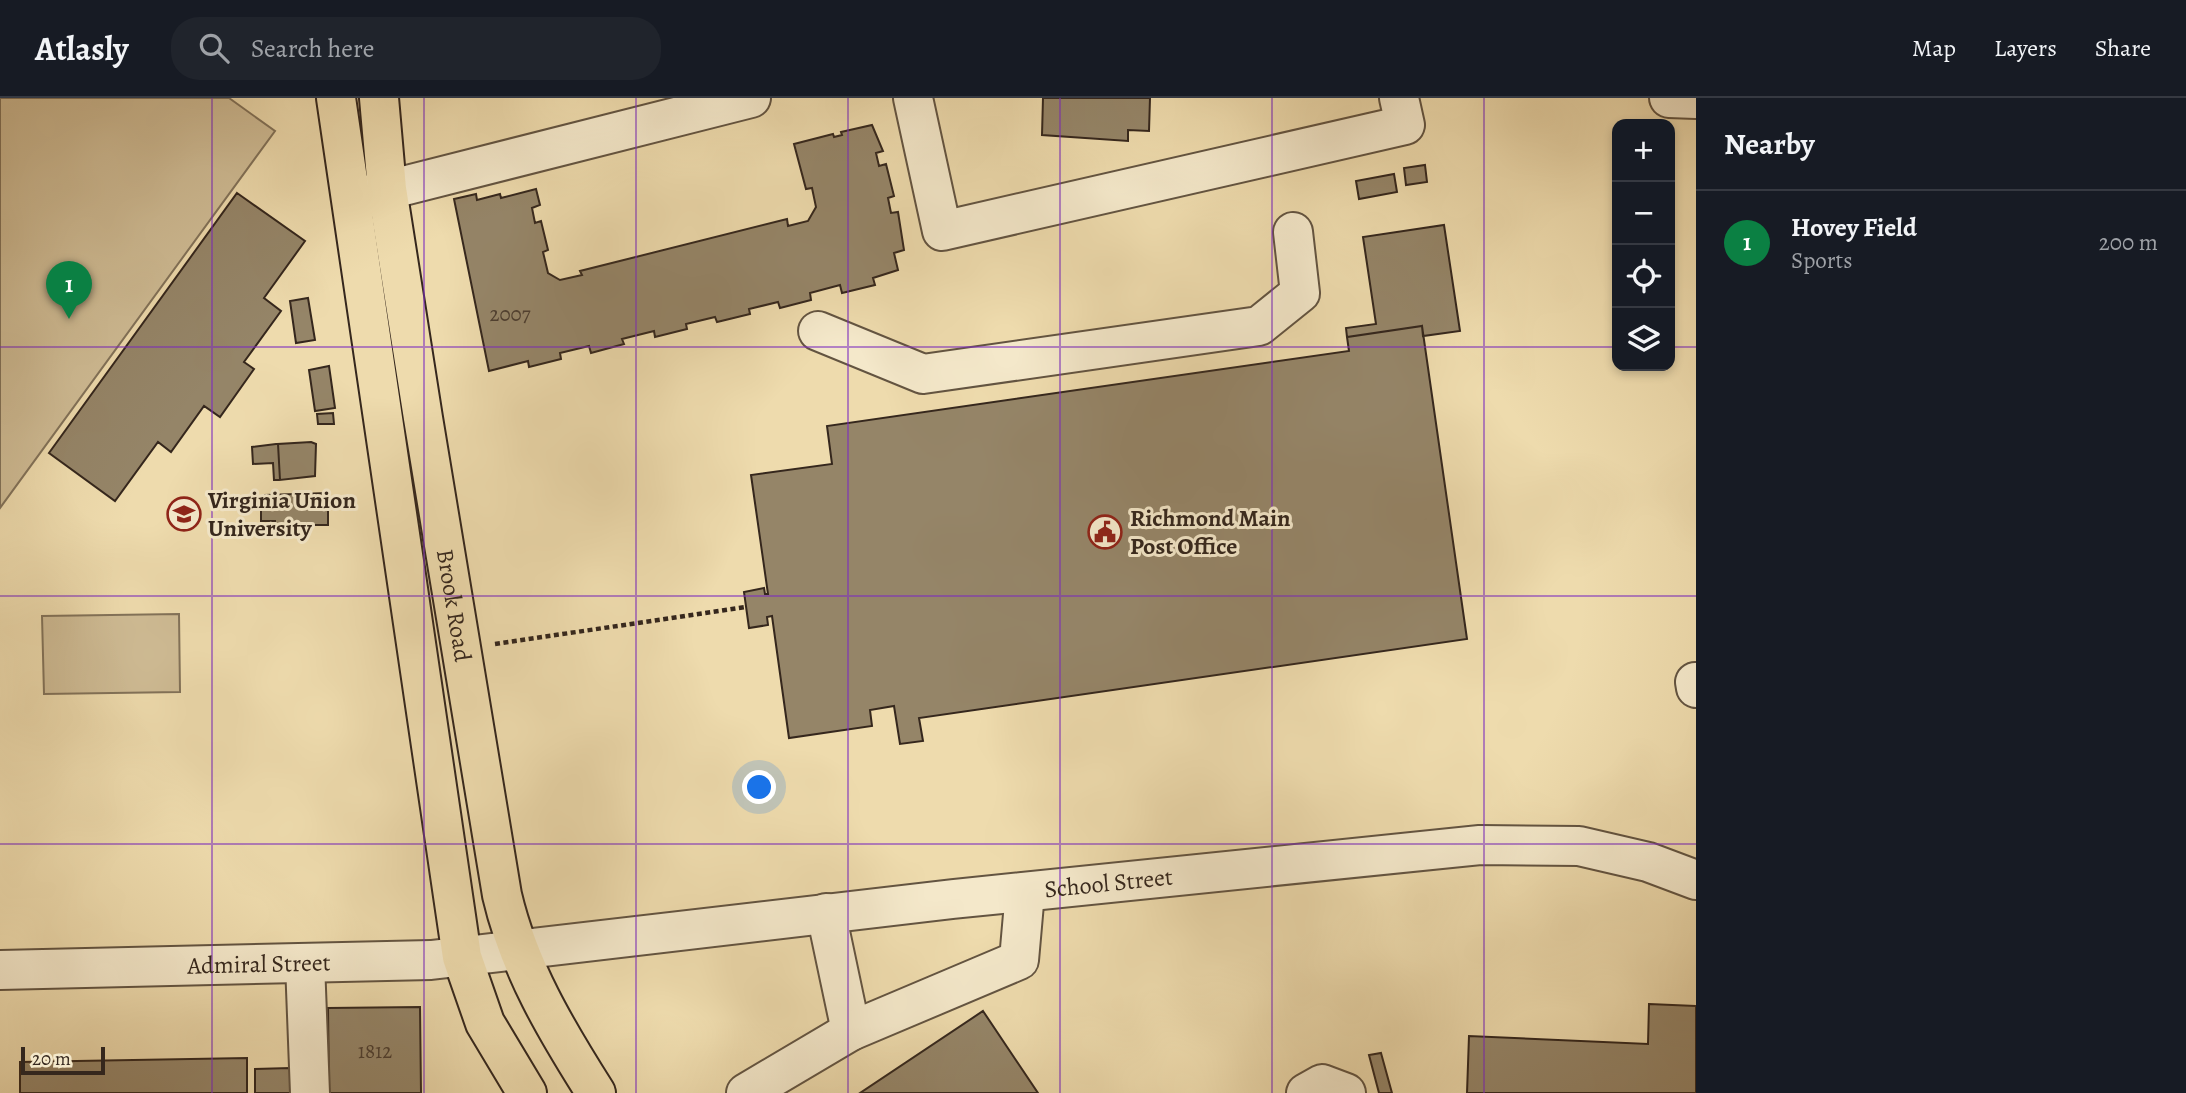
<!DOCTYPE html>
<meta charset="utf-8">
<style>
body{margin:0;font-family:Alegreya,serif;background:#20242c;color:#f1f3f6}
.controls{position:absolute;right:21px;top:21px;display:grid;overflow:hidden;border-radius:14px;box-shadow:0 4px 10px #0003}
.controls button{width:63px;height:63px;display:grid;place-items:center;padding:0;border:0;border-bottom:2px solid #363941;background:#171b24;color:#f1f3f6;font:35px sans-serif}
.scale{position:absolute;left:21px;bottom:18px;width:84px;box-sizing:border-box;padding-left:7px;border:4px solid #35271d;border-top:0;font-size:19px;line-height:24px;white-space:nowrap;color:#35271d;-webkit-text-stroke:5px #f4e8ca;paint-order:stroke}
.you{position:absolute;left:760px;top:690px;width:24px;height:24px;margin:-18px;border:5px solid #fff;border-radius:50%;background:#1a73e8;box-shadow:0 0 0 10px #1a73e833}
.badge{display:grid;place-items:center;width:46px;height:46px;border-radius:50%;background:#0b8043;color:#fff;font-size:23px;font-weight:700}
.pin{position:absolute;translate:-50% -58px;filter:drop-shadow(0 2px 4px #0008)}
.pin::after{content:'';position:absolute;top:37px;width:24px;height:21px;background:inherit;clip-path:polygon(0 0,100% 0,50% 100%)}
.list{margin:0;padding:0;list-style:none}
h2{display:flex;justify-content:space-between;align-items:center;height:91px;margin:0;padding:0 28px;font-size:30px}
h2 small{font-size:23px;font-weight:400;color:#9ea1a6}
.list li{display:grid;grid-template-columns:46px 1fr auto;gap:21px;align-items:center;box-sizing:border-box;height:105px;padding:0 28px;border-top:2px solid #363941}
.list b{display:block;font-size:26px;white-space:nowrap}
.list p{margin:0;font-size:23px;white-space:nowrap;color:#9ea1a6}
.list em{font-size:23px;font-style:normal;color:#9ea1a6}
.icon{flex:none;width:38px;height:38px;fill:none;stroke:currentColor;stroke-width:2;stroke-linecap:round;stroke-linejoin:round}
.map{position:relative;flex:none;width:1696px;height:995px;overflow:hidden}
header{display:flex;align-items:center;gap:42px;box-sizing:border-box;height:98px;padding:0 35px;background:#171b24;border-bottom:2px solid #363941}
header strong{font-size:33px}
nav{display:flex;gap:38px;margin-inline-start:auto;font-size:24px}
.search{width:490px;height:63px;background:#20242c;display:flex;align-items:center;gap:18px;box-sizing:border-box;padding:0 24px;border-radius:28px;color:#9ea1a6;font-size:26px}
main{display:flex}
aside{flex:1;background:#171b24}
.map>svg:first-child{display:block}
</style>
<header>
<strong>Atlasly</strong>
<div class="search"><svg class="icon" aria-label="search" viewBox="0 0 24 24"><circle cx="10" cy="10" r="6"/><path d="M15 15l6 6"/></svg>Search here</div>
<nav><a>Map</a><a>Layers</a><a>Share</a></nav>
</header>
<main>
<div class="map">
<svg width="1696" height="995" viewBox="0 0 1696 995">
<rect width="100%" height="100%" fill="#eedbad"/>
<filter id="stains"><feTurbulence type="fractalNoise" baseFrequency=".00286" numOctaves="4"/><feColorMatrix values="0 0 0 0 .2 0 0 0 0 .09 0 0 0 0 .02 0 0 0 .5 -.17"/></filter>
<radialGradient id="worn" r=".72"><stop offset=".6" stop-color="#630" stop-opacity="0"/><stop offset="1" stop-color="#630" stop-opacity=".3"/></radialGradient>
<path fill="#cfbc95" stroke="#827259" stroke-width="2" d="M0,0h229l46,33 -275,377z
M179,516l1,78 -136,2 -2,-78z"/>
<path fill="#958568" stroke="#35271d" stroke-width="2" d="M1043,0h107l-1,33 -21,-1v11l-86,-6z
M872,27l11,26 -7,2 3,13 7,-2 8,32 -6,2 3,15 7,-1 6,38 -10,3 4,17 -25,8 2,7 -33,8 -2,-8 -30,8 1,7 -31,8 -2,-6 -29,7 1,5 -33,8 -2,-5 -29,7 1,5 -32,8 -1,-6 -32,8 2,5 -33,9 -2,-7 -29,7 1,6 -32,8 -1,-6 -39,10 -35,-172 22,-5 1,6 23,-6 1,4 35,-9 4,16 -8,3 3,15 6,-2 7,29 -5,2 5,21 12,7 22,-5 -2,-4 207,-52 1,7 20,-5 8,-14 -4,-19 -6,1 -12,-45 39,-10 1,3 8,-2 -1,-3z
M1425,67l2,17 -21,3 -2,-17z
M1394,76l3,18 -38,7 -3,-18z
M237,95l68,48 -41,57 17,13 -37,51 10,7 -34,48 -16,-11 -33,46 -13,-10 -43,59 -66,-48z
M1444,127l16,106 -37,5 -1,-10 -75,11 -1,-9 30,-4 -13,-87z
M308,200l7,42 -19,3 -6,-42z
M1422,228l45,313 -548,79 4,23 -23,3 -6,-38 -24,4 2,16 -83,12 -17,-122 -5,1 1,8 -19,3 -5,-36 20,-4 1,6h3l-17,-119 81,-11 -5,-38 522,-75 -2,-14z
M329,268l6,42 -20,3 -6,-41z
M333,315l1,11h-16l-1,-10z
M311,344l5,2 -1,32 -35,4 -2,-36z
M276,346h2l2,36h-6l-1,-17 -20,1 -1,-17z
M328,395v32h-29v6l-24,1v-11h-14v-20h4v-6z
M1649,906l47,2v87h-229l2,-57 179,8z
M420,909l1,86h-92l-1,-85z
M983,913l55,82h-178z
M1381,955l11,40h-13l-10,-38z
M247,960v35h-227v-31z
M290,970l1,25h-36v-24z"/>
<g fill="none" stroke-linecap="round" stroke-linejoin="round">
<defs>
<g id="minor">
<path d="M913,0l29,133 463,-106 -6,-27"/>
<path d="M1669,0l27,1"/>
<path d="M356,100l395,-100"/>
<path d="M818,233l105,43 336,-48 41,-33 -7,-61"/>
<path d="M1695,584l1,6"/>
<path d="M826,815l25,118"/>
<path d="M305,865l5,130"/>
<path id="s1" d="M0,872l431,-10 522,-61 527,-54 99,1 69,16 48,18"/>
<path d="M746,995l105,-62 168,-71 6,-68"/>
<path d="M1306,995l16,-9 24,9"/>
</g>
<g id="major">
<path d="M336,0l126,859 23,66 42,70"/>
<path id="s2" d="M379,0l8,91 36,229 79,477c17,73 54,135 94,198"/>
</g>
</defs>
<use href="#minor" stroke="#635441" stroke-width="42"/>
<use href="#major" stroke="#35271d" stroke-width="42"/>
<path stroke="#35271d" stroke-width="4.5" stroke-dasharray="5 3.5" stroke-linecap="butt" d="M495,546l251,-37"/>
<use href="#minor" stroke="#f4e8ca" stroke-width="38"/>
<use href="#major" stroke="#eedbad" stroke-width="38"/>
</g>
<path fill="none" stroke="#7b2cbf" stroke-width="2" stroke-opacity="0.55" d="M212,0v995M424,0v995M636,0v995M848,0v995M1060,0v995M1272,0v995M1484,0v995M0,249h1617M1670,249h26M0,498h1696M0,746h1696"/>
<defs>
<symbol id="university-ring" viewBox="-11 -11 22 22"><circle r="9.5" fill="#f4e8ca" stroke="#8f2418" stroke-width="1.5"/><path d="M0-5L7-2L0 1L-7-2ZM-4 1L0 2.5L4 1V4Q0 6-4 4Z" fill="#8f2418"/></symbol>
<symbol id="civic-ring" viewBox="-11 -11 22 22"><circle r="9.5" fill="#f4e8ca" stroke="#8f2418" stroke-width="1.5"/><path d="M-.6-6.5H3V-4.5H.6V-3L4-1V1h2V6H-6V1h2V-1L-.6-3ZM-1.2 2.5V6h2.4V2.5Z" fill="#8f2418"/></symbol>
</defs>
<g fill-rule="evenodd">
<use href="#university-ring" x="165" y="397" width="38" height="38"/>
<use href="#civic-ring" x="1086" y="415" width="38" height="38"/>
</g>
<g text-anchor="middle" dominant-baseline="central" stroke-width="6" stroke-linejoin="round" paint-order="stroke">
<g font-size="21" fill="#4d3e30">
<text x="510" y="216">2007</text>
<text x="375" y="953">1812</text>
</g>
<g font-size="24" font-weight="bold" fill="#35271d" stroke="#f4e8ca" text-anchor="start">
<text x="208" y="402">Virginia Union<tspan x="208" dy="28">University</tspan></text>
<text x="1130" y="420">Richmond Main<tspan x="1130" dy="28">Post Office</tspan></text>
</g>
<g font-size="24" fill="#35271d" stroke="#f4e8ca">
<text stroke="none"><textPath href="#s2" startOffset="513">Brook Road</textPath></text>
<text stroke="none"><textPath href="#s1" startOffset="1113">School Street</textPath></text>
<text stroke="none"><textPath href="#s1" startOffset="259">Admiral Street</textPath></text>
</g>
</g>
<rect width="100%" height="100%" filter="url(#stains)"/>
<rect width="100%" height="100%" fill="url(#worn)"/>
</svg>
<div class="controls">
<button>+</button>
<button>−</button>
<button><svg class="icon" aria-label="locate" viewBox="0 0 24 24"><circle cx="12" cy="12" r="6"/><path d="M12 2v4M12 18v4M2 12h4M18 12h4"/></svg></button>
<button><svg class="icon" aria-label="layers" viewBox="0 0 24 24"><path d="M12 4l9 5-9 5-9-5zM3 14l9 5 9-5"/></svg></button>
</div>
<div class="scale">20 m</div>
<div class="you"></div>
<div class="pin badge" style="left:69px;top:221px">1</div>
</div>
<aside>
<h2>Nearby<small></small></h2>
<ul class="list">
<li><span class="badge">1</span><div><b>Hovey Field</b><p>Sports</p></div><em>200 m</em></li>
</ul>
</aside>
</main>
